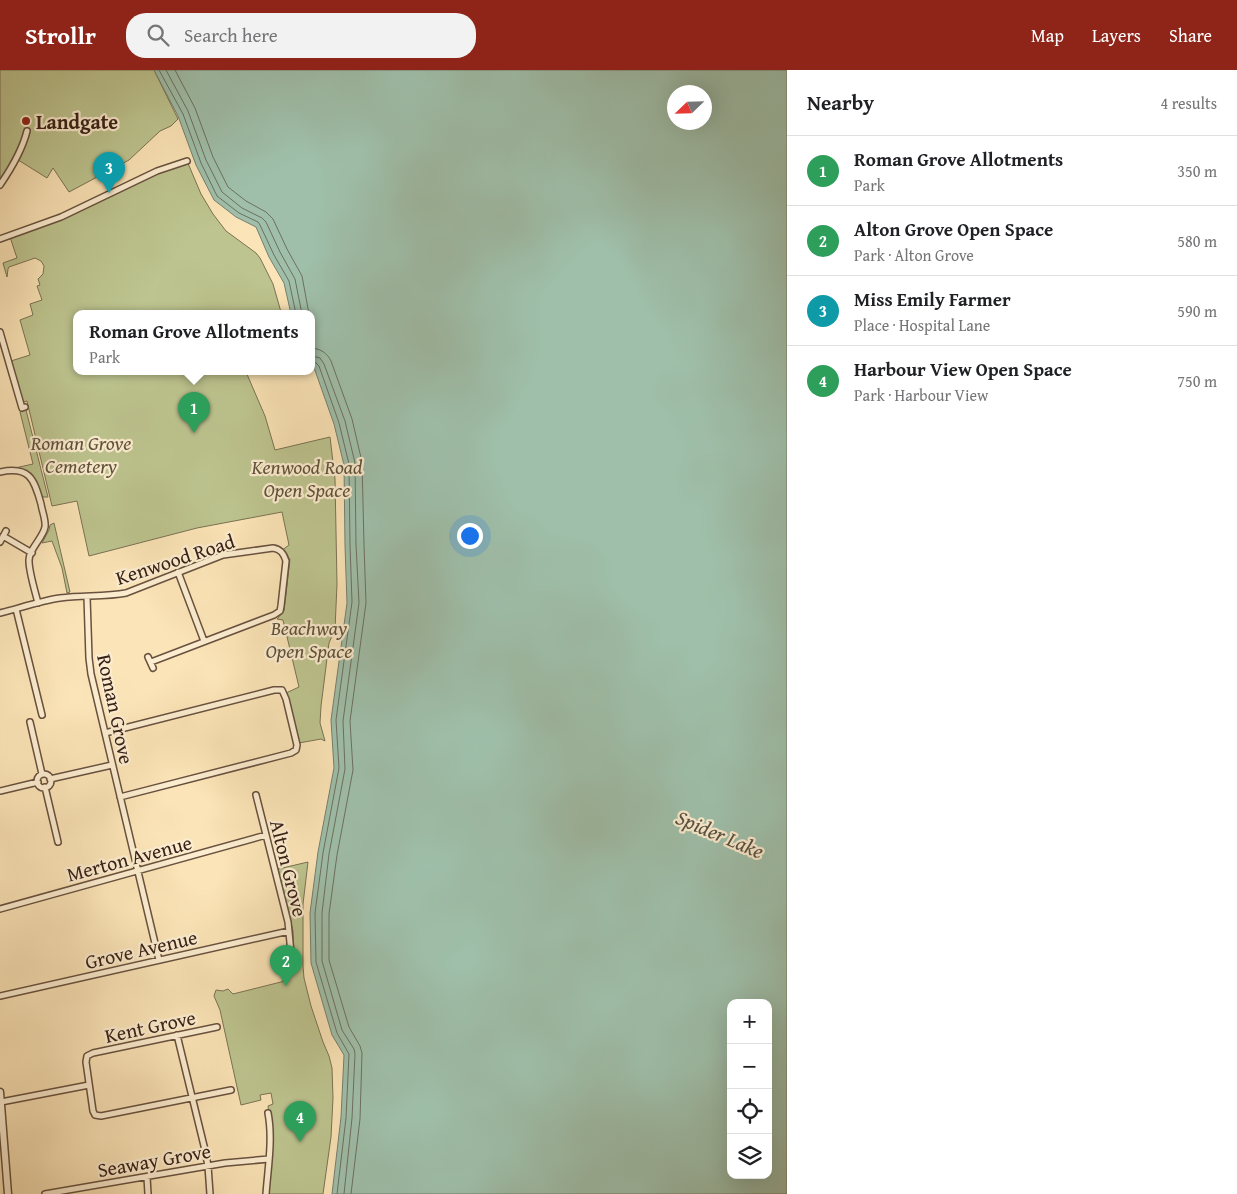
<!DOCTYPE html>
<meta charset="utf-8">
<style>
body{margin:0;font-family:"Gentium Book Plus",serif;background:#f2f2f2;color:#202124}
.controls{position:absolute;right:15px;bottom:15px;display:grid;overflow:hidden;border-radius:10px;box-shadow:0 5px 20px #0002}
.controls button{width:45px;height:45px;display:grid;place-items:center;padding:0;border:0;border-bottom:1px solid #e0e0e0;background:#fff;color:#202124;font:25px sans-serif}
.compass{position:absolute;left:667px;top:15px;width:45px;height:45px;border-radius:50%;background:#fff;box-shadow:0 5px 20px #0002;rotate:247deg}
.you{position:absolute;left:469px;top:465px;width:18px;height:18px;margin:-12px;border:4px solid #fff;border-radius:50%;background:#1a73e8;box-shadow:0 0 0 8px #1a73e833}
.badge{display:grid;place-items:center;width:32px;height:32px;border-radius:50%;background:#8f2418;color:#fff;font-size:16px;font-weight:700}
.pin{position:absolute;translate:-50% -41px;filter:drop-shadow(0 1px 2px #0008)}
.pin::after{content:'';position:absolute;top:26px;width:18px;height:15px;background:inherit;clip-path:polygon(0 0,100% 0,50% 100%)}
.popup{position:absolute;left:73px;top:240px;width:242px;height:65px;box-sizing:border-box;display:grid;place-content:center;border-radius:10px;background:#fff;filter:drop-shadow(0 1px 4px #0005);font-size:16px;white-space:nowrap;color:#757577}
.popup b{font-size:19px;color:#202124}
.popup::after{content:'';position:absolute;left:50%;top:100%;margin-left:-10px;border:10px solid transparent;border-top-color:#fff}
.list{margin:0;padding:0;list-style:none}
h2{display:flex;justify-content:space-between;align-items:center;height:65px;margin:0;padding:0 20px;font-size:21px}
h2 small{font-size:16px;font-weight:400;color:#757577}
.list li{display:grid;grid-template-columns:32px 1fr auto;gap:15px;align-items:center;box-sizing:border-box;height:70px;padding:0 20px;border-top:1px solid #e0e0e0}
.list b{display:block;font-size:19px;white-space:nowrap}
.list p{margin:0;font-size:16px;white-space:nowrap;color:#757577}
.list em{font-size:16px;font-style:normal;color:#757577}
.icon{flex:none;width:28px;height:28px;fill:none;stroke:currentColor;stroke-width:2;stroke-linecap:round;stroke-linejoin:round}
.map{position:relative;flex:none;width:787px;height:1124px;overflow:hidden}
header{display:flex;align-items:center;gap:30px;box-sizing:border-box;height:70px;padding:0 25px;background:#8f2418;color:#fff}
header strong{font-size:24px}
nav{display:flex;gap:28px;margin-inline-start:auto;font-size:18px}
.search{width:350px;height:45px;background:#f2f2f2;display:flex;align-items:center;gap:12px;box-sizing:border-box;padding:0 18px;border-radius:20px;color:#757577;font-size:19px}
main{display:flex}
aside{flex:1;background:#fff}
.map>svg:first-child{display:block}
</style>
<header>
<strong>Strollr</strong>
<div class="search"><svg class="icon" aria-label="search" viewBox="0 0 24 24"><circle cx="10" cy="10" r="6"/><path d="M15 15l6 6"/></svg>Search here</div>
<nav><a>Map</a><a>Layers</a><a>Share</a></nav>
</header>
<main>
<div class="map">
<svg width="787" height="1124" viewBox="0 0 787 1124">
<rect width="100%" height="100%" fill="#fbe4b7"/>
<filter id="stains"><feTurbulence type="fractalNoise" baseFrequency=".004" numOctaves="4"/><feColorMatrix values="0 0 0 0 .2 0 0 0 0 .09 0 0 0 0 .02 0 0 0 .5 -.17"/></filter>
<radialGradient id="worn" r=".72"><stop offset=".6" stop-color="#630" stop-opacity="0"/><stop offset="1" stop-color="#630" stop-opacity=".3"/></radialGradient>
<path fill="#bdc48f" stroke="#7a7253" d="M0,0h154l24,49 -7,7 -11,5 -31,29 -60,32 -16,-24 -6,10 -32,-20 -15,24z
M187,91l14,33 12,20 13,17 30,22 4,5 13,26 8,28 -6,2h-199v58h170l19,44 10,34 55,-13 5,42 2,105 -2,45 -6,14 -8,63 -1,17 5,18 -4,-2 -22,4 -13,-50 13,-6 -16,-67 -6,-1 7,-8 6,-52 -9,-8 8,-6 -7,-33 -85,16 -108,28 -12,-55 -25,5 -25,-105 -4,1 -12,-41 19,-6 -10,-35 13,-5 -3,-11 12,-4 -5,-14 3,-1 -2,-6 5,-5 1,-8 -3,-5 -6,-3 -26,9 -1,2 -1,8 -4,-14 14,-5 -7,-21 147,-66z
M26,340l22,87h-5c-3,-4 -4,-7 -5,-11 -5,-11 -12,-16 -23,-18l18,-4 -13,-52z
M54,453l16,69 -3,1 -5,-25 -10,-27 -10,2 7,-13 1,-5z
M308,792l-5,42v62l1,12 7,28 12,36 6,14 3,12 1,30 -2,39 -8,57h-56l2,-81 -1,-7 5,-2 -2,-11 -11,2 1,5 -20,5 -21,-95 -6,-14 2,-6 7,1 5,-2 5,5 48,-12 7,-2 6,-22 -1,-27 -15,-62z"/>
<path fill="#9fbfaa" stroke="#757f6f" fill-rule="evenodd" d="M154,0h633v1124h-455l9,-77 3,-62 -12,-20 -21,-72 -1,-50 8,-61 16,-84 -3,-48 16,-117 -2,-57 -1,-81 -10,-41 -22,-62v-48h-21l-7,-31 -15,-26 -13,-30 -20,-10 -22,-17 -18,-35 -18,-49zM704,22v30h-30v-30zM731,933h37v172h-37z"/>
<g fill="none" stroke-linecap="round" stroke-linejoin="round">
<path stroke="#6b7060" stroke-width="1" d="M159,0l24,44 18,49 16,33 22,17 19,9 2,3 14,30 15,26 7,33
M166,0l22,41 18,49 16,32 20,16 20,10 4,4 14,30 15,27 7,35
M175,0l20,38 18,49 15,30 18,14 20,11 7,7 14,30 15,27 7,38
M312,278c9,1 15,5 19,13l21,58 10,43 2,83 2,58 -16,118 3,49 -16,85 -8,59v46l20,67 11,19 2,7 -2,66 -9,75
M312,286l8,2 4,6 21,57 10,42 1,82 3,58 -16,118 2,48 -16,85 -7,59v48l20,69 12,19 1,5 -3,64 -8,76
M312,292l4,1 3,3 20,57 10,41 1,81 2,57 -16,118 3,48 -16,85 -8,60 1,49 21,71 12,21 -3,64 -9,76"/>
<defs>
<path id="minor" d="M0,115c11,-16 22,-34 27,-54
M0,169l61,-22 96,-46 30,-10
M0,262l22,76 3,-1
M0,402c29,-6 34,6 41,32 1,7 5,16 4,23 -2,11 -17,23 -16,34 0,11 6,30 9,42
M3,466l29,17
M0,472l6,-11
M178,502l26,69
M87,527l2,61 2,16 68,286
M16,539l26,106
M0,543c20,-5 40,-12 60,-15 23,-3 45,-1 66,-5l97,-38 50,-7c8,1 11,6 13,13l-5,45 -1,5 -6,4 -123,47
M148,587l5,11
M30,652l12,52
M105,663l169,-43h8l4,9 11,46 -1,5 -5,3 -171,44
M37 711a7 7 0 1 1 14 0a7 7 0 1 1-14 0Z
M50,709l62,-14
M45,717l13,55
M0,721l38,-9
M256,725l32,127 3,31v11l-5,14
M0,839l266,-74
M0,926l289,-65
M217,957l-124,26 -6,3 -1,6 7,49 2,4 6,1 130,-26
M177,965l28,115 3,16 2,28
M1,1032l88,-17
M147,1107l1,17
M45,1124l180,-31 44,-4
M266,1124c2,-27 7,-55 2,-81"/>
<path id="tertiary" d="M0,1022l8,102"/>
</defs>
<use href="#minor" stroke="#68513f" stroke-width="8"/>
<use href="#tertiary" stroke="#68513f" stroke-width="9"/>
<use href="#minor" stroke="#fcedd0" stroke-width="5"/>
<use href="#tertiary" stroke="#fcedd0" stroke-width="6"/>
</g>
<circle fill="#8f2418" stroke="#fcedd0" stroke-width="2" cx="26" cy="51" r="5"/>
<g text-anchor="middle" dominant-baseline="central" stroke-width="4.5" stroke-linejoin="round" paint-order="stroke">
<g font-size="20" font-weight="bold" fill="#372017" stroke="#fcedd0" text-anchor="start">
<text x="36" y="51">Landgate</text>
</g>
<g font-size="20" font-style="italic" fill="#5f513b" stroke="#fcedd0">
<text x="81" y="372">Roman Grove<tspan x="81" dy="23">Cemetery</tspan></text>
<text x="307" y="396">Kenwood Road<tspan x="307" dy="23">Open Space</tspan></text>
<text x="309" y="557">Beachway<tspan x="309" dy="23">Open Space</tspan></text>
</g>
<g font-size="20" fill="#372017" stroke="#fcedd0">
<text transform="translate(175 489) rotate(-18)">Kenwood Road</text>
<text transform="translate(116 639) rotate(78)">Roman Grove</text>
<text transform="translate(129 788) rotate(-15)">Merton Avenue</text>
<text transform="translate(289 798) rotate(76)">Alton Grove</text>
<text transform="translate(141 879) rotate(-13)">Grove Avenue</text>
<text transform="translate(150 956) rotate(-12)">Kent Grove</text>
<text transform="translate(154 1090) rotate(-10)">Seaway Grove</text>
</g>
<g font-size="21" font-style="italic" fill="#565043" stroke="#fcedd0">
<text transform="translate(720 764) rotate(23)">Spider Lake</text>
</g>
</g>
<rect width="100%" height="100%" filter="url(#stains)"/>
<rect width="100%" height="100%" fill="url(#worn)"/>
</svg>
<div class="controls">
<button>+</button>
<button>−</button>
<button><svg class="icon" aria-label="locate" viewBox="0 0 24 24"><circle cx="12" cy="12" r="6"/><path d="M12 2v4M12 18v4M2 12h4M18 12h4"/></svg></button>
<button><svg class="icon" aria-label="layers" viewBox="0 0 24 24"><path d="M12 4l9 5-9 5-9-5zM3 14l9 5 9-5"/></svg></button>
</div>
<svg class="compass" viewBox="-18 -18 36 36"><path d="M0-13l5 13h-10z" fill="#e53935"/><path d="M0 13l5-13h-10z" fill="#757577"/></svg>
<div class="you"></div>
<div class="pin badge" style="left:194px;top:363px;background:#2e9e5b">1</div>
<div class="popup"><b>Roman Grove Allotments</b>Park</div>
<div class="pin badge" style="left:286px;top:916px;background:#2e9e5b">2</div>
<div class="pin badge" style="left:109px;top:123px;background:#0f9aa8">3</div>
<div class="pin badge" style="left:300px;top:1072px;background:#2e9e5b">4</div>
</div>
<aside>
<h2>Nearby<small>4 results</small></h2>
<ul class="list">
<li><span class="badge" style="background:#2e9e5b">1</span><div><b>Roman Grove Allotments</b><p>Park</p></div><em>350 m</em></li>
<li><span class="badge" style="background:#2e9e5b">2</span><div><b>Alton Grove Open Space</b><p>Park · Alton Grove</p></div><em>580 m</em></li>
<li><span class="badge" style="background:#0f9aa8">3</span><div><b>Miss Emily Farmer</b><p>Place · Hospital Lane</p></div><em>590 m</em></li>
<li><span class="badge" style="background:#2e9e5b">4</span><div><b>Harbour View Open Space</b><p>Park · Harbour View</p></div><em>750 m</em></li>
</ul>
</aside>
</main>
